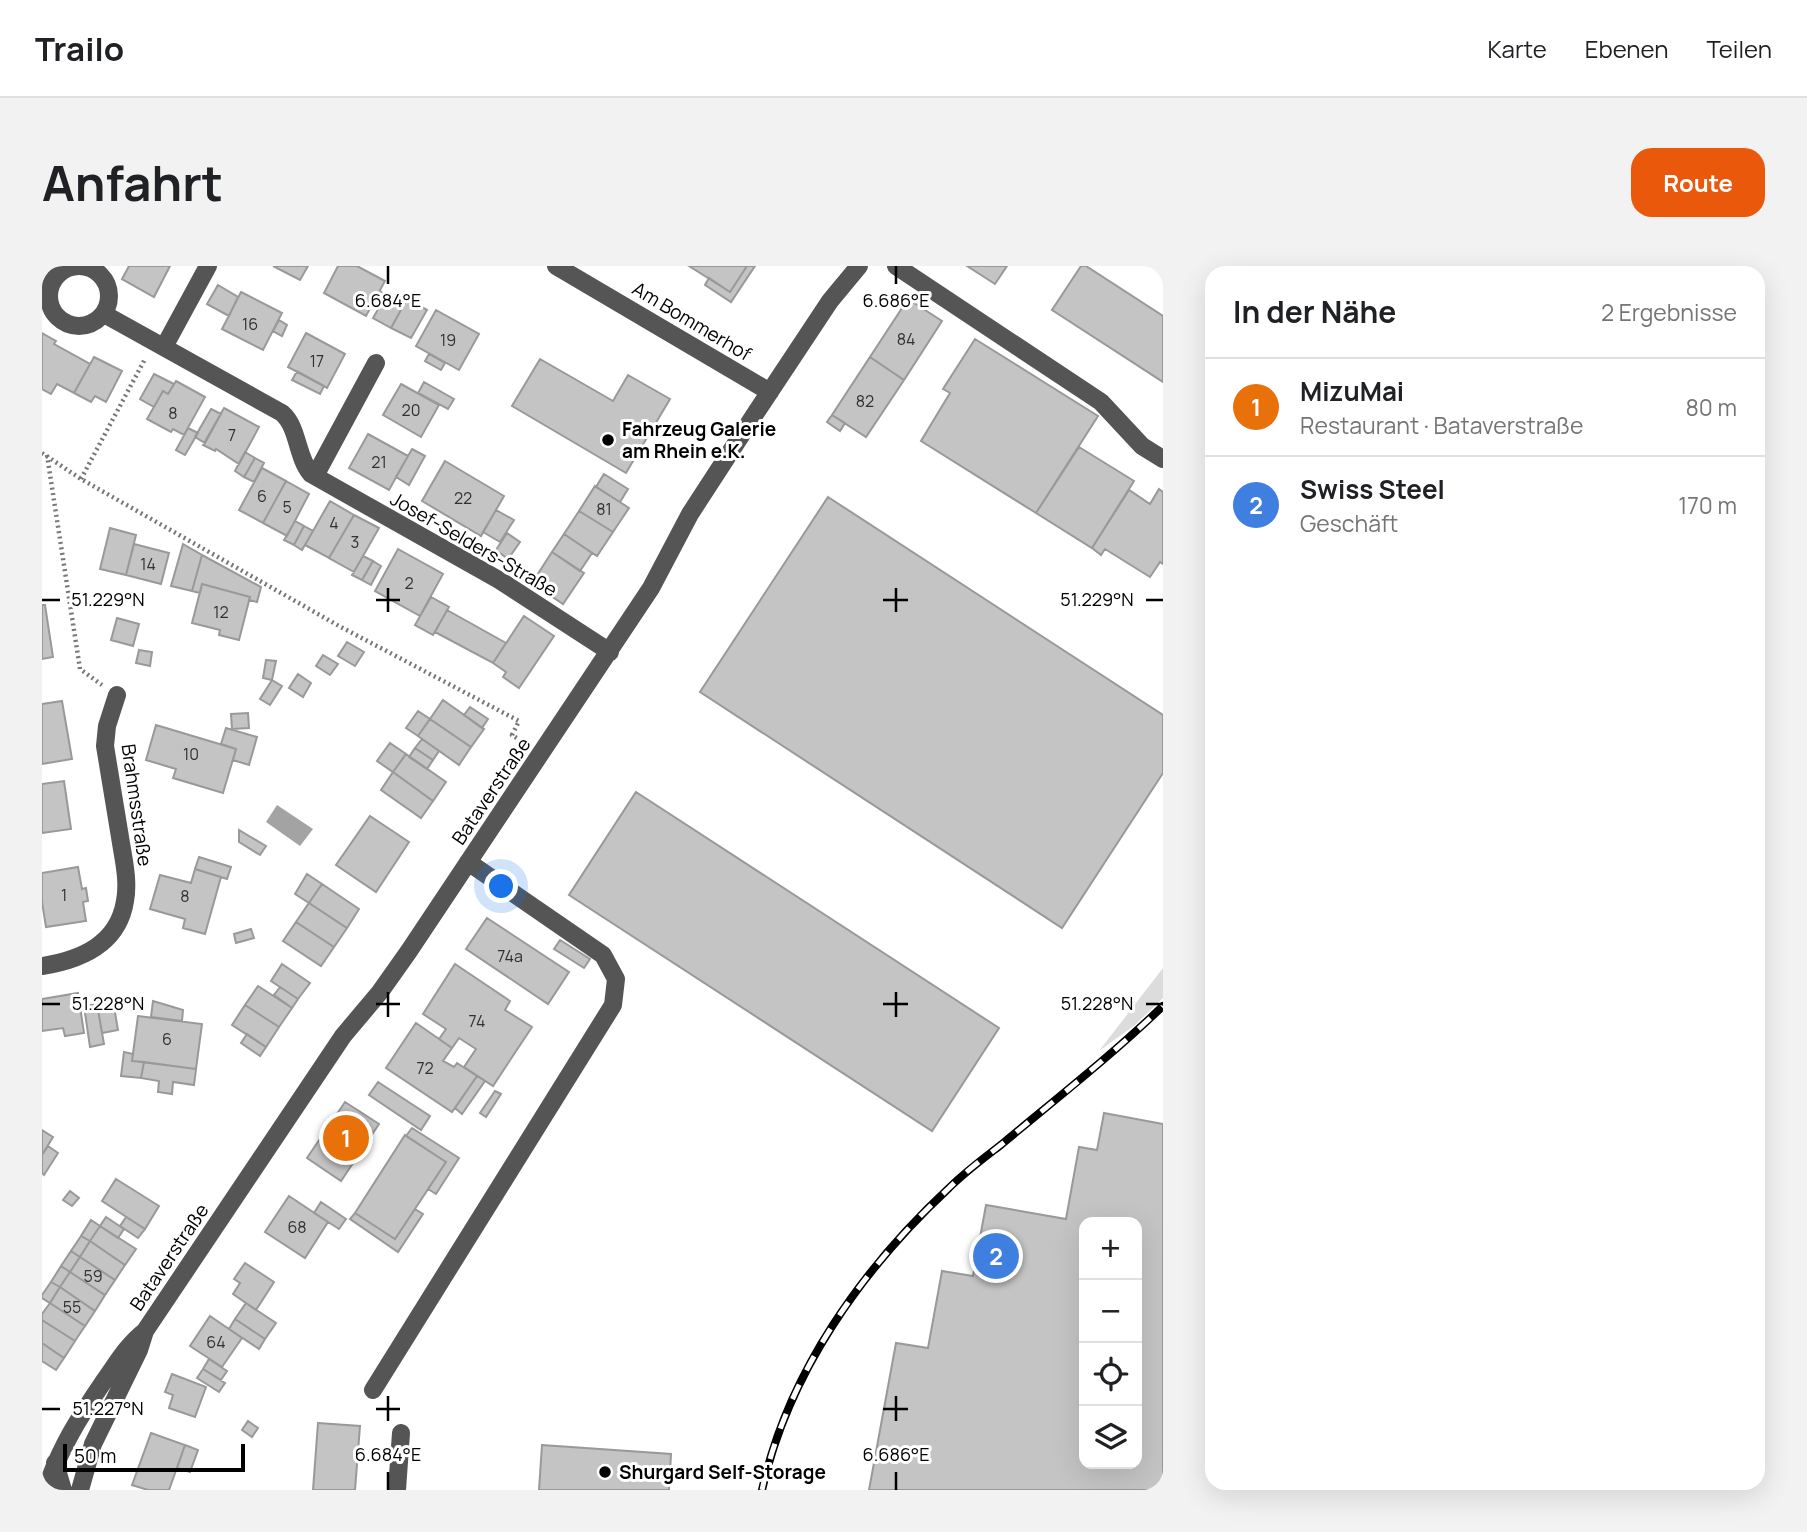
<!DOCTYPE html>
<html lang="de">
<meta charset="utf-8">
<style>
body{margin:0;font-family:Manrope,sans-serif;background:#f2f2f2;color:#202124}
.controls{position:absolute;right:21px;bottom:21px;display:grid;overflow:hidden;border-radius:14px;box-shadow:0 7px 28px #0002}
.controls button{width:63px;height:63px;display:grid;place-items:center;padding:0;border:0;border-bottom:2px solid #e0e0e0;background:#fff;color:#202124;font:35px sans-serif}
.scale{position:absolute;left:21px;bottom:18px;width:182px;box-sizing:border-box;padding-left:7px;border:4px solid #000;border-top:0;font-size:19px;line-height:24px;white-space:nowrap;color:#000;-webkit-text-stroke:5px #fff;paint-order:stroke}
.you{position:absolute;left:460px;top:621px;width:24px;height:24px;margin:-18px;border:5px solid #fff;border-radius:50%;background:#1a73e8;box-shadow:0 0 0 10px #1a73e833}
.badge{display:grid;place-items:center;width:46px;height:46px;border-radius:50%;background:#ea580c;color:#fff;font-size:23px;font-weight:700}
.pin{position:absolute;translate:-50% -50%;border:4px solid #fff;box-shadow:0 2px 7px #0006}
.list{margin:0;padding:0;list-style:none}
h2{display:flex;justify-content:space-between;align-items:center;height:91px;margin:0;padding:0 28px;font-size:30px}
h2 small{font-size:23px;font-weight:400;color:#757577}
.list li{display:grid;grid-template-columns:46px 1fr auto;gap:21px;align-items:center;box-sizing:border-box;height:98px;padding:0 28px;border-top:2px solid #e0e0e0}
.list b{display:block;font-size:26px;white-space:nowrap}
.list p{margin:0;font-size:23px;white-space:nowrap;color:#757577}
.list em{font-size:23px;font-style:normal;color:#757577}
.icon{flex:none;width:38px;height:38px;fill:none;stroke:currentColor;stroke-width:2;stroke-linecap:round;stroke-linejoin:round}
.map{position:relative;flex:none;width:1121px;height:1224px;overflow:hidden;border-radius:21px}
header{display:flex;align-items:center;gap:42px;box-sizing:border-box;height:98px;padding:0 35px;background:#fff;border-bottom:2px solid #e0e0e0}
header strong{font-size:33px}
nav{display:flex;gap:38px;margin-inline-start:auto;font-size:24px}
.intro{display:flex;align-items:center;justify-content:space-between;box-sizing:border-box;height:168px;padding:0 42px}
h1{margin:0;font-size:49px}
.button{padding:18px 32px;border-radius:21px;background:#ea580c;color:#fff;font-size:24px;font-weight:700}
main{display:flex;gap:42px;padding:0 42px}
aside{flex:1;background:#fff;border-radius:21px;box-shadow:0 7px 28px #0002}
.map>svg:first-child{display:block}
</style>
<header>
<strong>Trailo</strong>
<nav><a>Karte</a><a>Ebenen</a><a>Teilen</a></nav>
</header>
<div class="intro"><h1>Anfahrt</h1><a class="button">Route</a></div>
<main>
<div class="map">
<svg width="1121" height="1224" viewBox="0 0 1121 1224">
<rect width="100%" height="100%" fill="#fff"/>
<path fill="#dcdcdc" d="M1121,702v30l-28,27 -36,26z"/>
<path fill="#a3a3a3" d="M235,539l36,24 -13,17 -34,-24z"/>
<path fill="#c4c4c4" stroke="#999" stroke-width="2" fill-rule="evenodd" d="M87,0h41l-16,31 -32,-18z
M231,0h35l-8,14z
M296,0h19l28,15 -19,35 -42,-23z
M647,0h58l-17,26z
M705,0h8l-24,36 -26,-17 4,-7 21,14z
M925,0h40l-12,18z
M1039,0h5l77,50v66l-111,-72z
M176,19l20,12 -9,19 -22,-12z
M338,25l5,4 -7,13 -6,-3z
M199,26l41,21 -19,37 -41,-21z
M355,27l10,6 -16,29 -18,-10 12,-21 8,4z
M365,33l20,11 -16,28 -20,-10z
M866,33l34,22 -38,59 -34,-23z
M394,44l43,24 -20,36 -43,-24z
M237,54l8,5 -5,11 -9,-5z
M0,67l14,8 -2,3 36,20 -16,29 -17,-9 -6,10 -9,-5z
M264,67l39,21 -18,34 -39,-21z
M933,73l123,77 -62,97 -115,-72 29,-48 -7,-4z
M387,88l16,9 -4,7 -16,-9z
M52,91l28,14 -16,31 -11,-6 -4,6 -17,-9z
M828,91l34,23 -38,57 -34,-22z
M498,93l73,42 15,-26 42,24 -44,74 -114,-67z
M255,105l27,15 -4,8 -28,-14z
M112,108l20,10 -6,10 -5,-3 -9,16 -14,-8z
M134,115l29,16 -21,38 -11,-6 -2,3 -24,-13 16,-28 5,3z
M382,116l30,17 -6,10 -30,-16z
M359,118l38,21 -18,32 -38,-22z
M182,142l35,19 -20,37 -23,-15 -1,2 -12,-6z
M169,143l10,5 -16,29 -10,-6z
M790,149l13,8 -5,8 -13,-9z
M146,162l10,5 -13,22 -9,-5z
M326,168l40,22 -19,34 -40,-22z
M1037,181l55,34 -42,67 -56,-35z
M370,183l13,7 -16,29 -13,-8z
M203,186l10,6 -11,19 -9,-6z
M213,192l9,5 -10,19 -10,-5z
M403,195l59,35 -23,40 -59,-35z
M220,202l24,13 -23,42 -24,-13z
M562,208l24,15 -8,13 -24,-15z
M244,215l23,13 -22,42 -24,-13z
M553,220l34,22 -16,24 -34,-21z
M1117,223l4,3v72l-3,-2 -10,15 -45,-28 -4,6 -9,-7 37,-58 21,14z
M786,231l335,218v58l-101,155 -362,-236z
M288,235l24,14 -25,43 -24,-13z
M454,244l18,10 -14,22 -17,-10z
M537,245l34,21 -16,24 -33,-22z
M312,249l25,13 -25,44 -25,-14z
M253,255l9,5 -10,19 -10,-5z
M262,260l9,5 -11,19 -8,-5z
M68,262l26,7 -10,40 -26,-6z
M465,267l13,9 -12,17 -12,-9z
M522,268l28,19 -12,18 -28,-19z
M92,278l35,9 -8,31 -35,-9z
M141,278l19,11 -10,36 -21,-5z
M356,283l45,25 -23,42 -45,-25z
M510,286l32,21 -21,31 -31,-21z
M160,289l59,32 -4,15 -8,-2 1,-3 -48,-13 -2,9 -8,-2z
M321,290l10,5 -11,19 -10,-5z
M331,295l8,5 -10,19 -9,-5z
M160,318l48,13 -11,43 -20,-5 1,-5 -28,-7z
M389,331l18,10 -16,28 -18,-10z
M0,339h3l8,52 -11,2z
M405,344l59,33 -13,20 -58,-31z
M482,350l30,20 -35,52 -16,-11 3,-5 -13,-9z
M75,352l22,6 -6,22 -22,-6z
M305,376l17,10 -9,14 -17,-10z
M97,384l13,2 -2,14 -14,-3z
M281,389l15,9 -8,11 -14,-9z
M224,394l10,1 -4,19 -9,-2z
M256,408l13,9 -8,14 -14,-9z
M230,414l10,6 -12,19 -10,-6z
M401,434l41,29 -13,18 -41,-28z
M20,435l10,58 -30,5v-60z
M428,441l18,12 -6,9 -18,-13z
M376,445l12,8 -12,17 -12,-8z
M206,447l1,15 -17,1 -1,-15z
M388,453l41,28 -12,18 -41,-29z
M114,459l80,24 -13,44 -50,-15 3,-9 -30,-9z
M184,462l31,9 -8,28 -16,-5 3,-11 -15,-5z
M380,473l17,12 -6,9 -18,-12z
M348,477l16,11 -13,18 -16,-11z
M373,482l18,12 -6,9 -18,-12z
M364,488l40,28 -13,19 -40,-29z
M351,506l40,29 -12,17 -40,-28z
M22,515l7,48 -29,4v-49z
M594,526l363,236 -67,103 -363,-236z
M328,550l39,26 -33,50 -40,-27z
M197,564l27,16 -6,9 -21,-13z
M157,591l32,10 -4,12 -32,-10z
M36,601l4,22 4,-1 2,13 -5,1 3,19 -40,6 -4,-25v-29z
M153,603l26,8 -16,57 -22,-6 2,-9 -35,-10 10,-34 31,8z
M265,608l15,10 -13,19 -14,-9z
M280,618l37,25 -12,19 -38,-25z
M267,637l38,25 -13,19 -38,-25z
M445,652l82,54 -21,32 -82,-55z
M254,656l38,25 -13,19 -38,-25z
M209,663l3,9 -18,5 -2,-9z
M518,674l30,19 -6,9 -30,-19z
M240,698l28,19 -12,16 -27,-18z
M413,698l55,37 -5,9 27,17 -39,59 -29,-19 12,-18 -17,-11 -7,10 -13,-9 7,-10 -23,-15z
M216,720l34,22 -13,19 -34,-22z
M238,721l18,12 -6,9 -18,-13z
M36,727l6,40 -19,3 -2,-8 -21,3v-32z
M71,735l5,29 -16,3 -5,-29z
M111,735l30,9 -1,11 -31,-4z
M55,738l7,40 -14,3 -6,-41z
M203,739l34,22 -13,20 -34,-22z
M96,750l64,8 -6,45 -64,-8z
M374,757l36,25 -9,13 11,6 3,-4 20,13 -25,36 -66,-44z
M205,768l19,13 -6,9 -19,-13z
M82,786l9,2 -1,7 12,1 -3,16 -20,-2z
M102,796l52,7 -2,16 -21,-3 -1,12 -14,-2 1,-11 -18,-3z
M435,810l8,5 -23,33 -7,-6z
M336,816l52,34 -9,14 -52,-35z
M453,825l6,3 -15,23 -6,-4z
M303,836l34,22 -38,57 -34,-23z
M1062,847l59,11v366h-294l27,-147 32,5 14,-77 31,5 13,-71 80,14 13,-72 18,3zM1042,956h53v242h-53z
M370,862l47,30 -23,36 -8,-5 18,-27 -40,-26z
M0,864l11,7 -11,18z
M363,869l41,27 -51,77 -40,-26z
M6,880l10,7 -14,22 -2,-2v-18z
M74,913l43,27 -14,23 -43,-28z
M28,925l9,7 -7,8 -9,-6z
M247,930l39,26 -23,36 -40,-26z
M279,936l25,17 -7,10 -25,-16z
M373,943l8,5 -25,38 -48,-33 5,-6 40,26z
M64,951l18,12 -6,9 -18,-12z
M84,951l19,12 -7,9 -18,-12z
M49,954l9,6 -10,15 -9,-5z
M58,960l36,23 -11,16 -35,-24z
M39,970l9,5 -10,16 -9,-6z
M48,975l35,24 -10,15 -35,-23z
M29,985l9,6 -10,15 -9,-6z
M38,991l35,23 -10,15 -35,-23z
M203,997l29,19 -18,28 -23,-16 7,-11 -6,-4z
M19,1000l9,6 -10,15 -9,-5z
M28,1006l35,23 -10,16 -35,-24z
M9,1016l9,5 -10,16 -8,-5v-3z
M18,1021l35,24 -10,15 -35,-23z
M8,1037l35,23 -10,15 -33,-21v-6z
M204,1037l30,20 -11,16 -30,-20z
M168,1050l32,22 -20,29 -32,-21z
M193,1053l30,20 -6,10 -30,-20z
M0,1054l33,21 -11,17 -22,-15z
M0,1077l22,15 -8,12 -14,-9z
M167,1093l18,12 -6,9 -18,-11z
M161,1103l22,14 -6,9 -22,-14z
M130,1108l34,13 -11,30 -26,-9 4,-13 -8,-3z
M206,1155l10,7 -6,9 -10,-7z
M276,1157l42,3 -5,64h-42z
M109,1167l34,12 -16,45h-21l-16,-5z
M143,1179l13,5 -8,22 -13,-4z
M500,1179l129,9 -2,36h-130z"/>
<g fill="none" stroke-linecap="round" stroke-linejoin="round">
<path stroke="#777" stroke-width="4.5" stroke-dasharray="2 3.5" stroke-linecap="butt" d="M0,187l39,26 258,147 180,95 -7,14 14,9
M5,189l33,214 22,16
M39,213l64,-120"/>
<path stroke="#555" stroke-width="18" d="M514,0l214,126
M854,0l205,136 41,44 21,13
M7 30a30 30 0 1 1 60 0a30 30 0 1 1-60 0Z
M62,48l178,99c17,15 14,43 29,61l188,106 111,72
M122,81l44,-81
M273,210l61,-113
M0,700c38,-6 76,-21 83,-65 4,-21 -2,-44 -5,-64 -5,-31 -10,-61 -15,-91l2,-20 10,-31
M331,1124l240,-385 3,-26 -13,-24 -135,-93
M13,1197l8,27
M4,1224c13,-41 34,-74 58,-109 13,-18 23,-36 41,-50l198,-295 37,-44 29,-41 242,-363 39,-74 67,-103 73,-110 29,-35
M38,1224l13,-46 46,-94 6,-19
M355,1224l4,-57"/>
<defs>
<path id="rail" d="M720,1224c26,-117 100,-221 187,-302 16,-16 35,-30 53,-44 54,-45 110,-89 161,-138"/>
</defs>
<use href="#rail" stroke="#000" stroke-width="8"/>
<use href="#rail" stroke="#fff" stroke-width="5" stroke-dasharray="16" stroke-linecap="butt"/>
</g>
<path fill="none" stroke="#000" stroke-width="2.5" d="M346,0v18M854,0v18M346,322v24M854,322v24M0,334h18M334,334h24M841,334h25M1104,334h17M346,726v25M854,726v25M0,738h18M334,738h24M841,738h25M1104,738h17M346,1130v25M854,1130v25M0,1143h18M334,1143h24M841,1143h25M346,1206v18M854,1206v18"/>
<g fill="#000" stroke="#fff" stroke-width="2.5">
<circle cx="566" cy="174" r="7"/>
<circle cx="563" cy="1206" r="7"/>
</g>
<g text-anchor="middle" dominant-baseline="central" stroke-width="6" stroke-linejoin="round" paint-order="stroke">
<g font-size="16" fill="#313131">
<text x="208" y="58">16</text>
<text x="864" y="73">84</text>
<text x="406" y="74">19</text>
<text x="275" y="95">17</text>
<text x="823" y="135">82</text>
<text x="369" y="144">20</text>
<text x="131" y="147">8</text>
<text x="190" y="169">7</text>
<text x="337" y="196">21</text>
<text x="220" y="230">6</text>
<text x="421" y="232">22</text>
<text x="245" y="241">5</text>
<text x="562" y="243">81</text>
<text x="292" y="257">4</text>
<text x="313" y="276">3</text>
<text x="106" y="298">14</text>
<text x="367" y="317">2</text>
<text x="179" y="346">12</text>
<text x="149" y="488">10</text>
<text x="22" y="629">1</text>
<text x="143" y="630">8</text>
<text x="468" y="690">74a</text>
<text x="435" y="755">74</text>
<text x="125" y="773">6</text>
<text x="383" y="802">72</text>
<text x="255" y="961">68</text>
<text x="51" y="1010">59</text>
<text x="30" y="1041">55</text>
<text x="174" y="1076">64</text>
</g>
<g font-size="19" fill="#000" stroke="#fff">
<text transform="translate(650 55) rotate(31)">Am Bommerhof</text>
<text transform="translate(432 278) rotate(30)">Josef-Selders-Straße</text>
<text transform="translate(449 525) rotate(-56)">Bataverstraße</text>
<text transform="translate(95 539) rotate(82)">Brahmsstraße</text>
<text transform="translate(127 991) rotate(-56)">Bataverstraße</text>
</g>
<g font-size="19" font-weight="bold" fill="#000" stroke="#fff" text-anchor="start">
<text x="580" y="163">Fahrzeug Galerie<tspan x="580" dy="22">am Rhein e.K.</tspan></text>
<text x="577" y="1206">Shurgard Self-Storage</text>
</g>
</g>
<g font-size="18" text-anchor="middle" fill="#000" stroke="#fff" stroke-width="6" stroke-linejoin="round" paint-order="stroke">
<text x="346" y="41">6.684°E</text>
<text x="854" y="41">6.686°E</text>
<text x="66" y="340">51.229°N</text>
<text x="1055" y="340">51.229°N</text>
<text x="66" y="744">51.228°N</text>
<text x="1055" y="744">51.228°N</text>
<text x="66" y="1149">51.227°N</text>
<text x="346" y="1195">6.684°E</text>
<text x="854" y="1195">6.686°E</text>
</g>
</svg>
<div class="controls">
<button>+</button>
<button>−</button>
<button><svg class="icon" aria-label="locate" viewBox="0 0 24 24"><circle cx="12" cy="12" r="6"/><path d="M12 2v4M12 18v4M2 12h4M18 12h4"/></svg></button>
<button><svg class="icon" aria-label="layers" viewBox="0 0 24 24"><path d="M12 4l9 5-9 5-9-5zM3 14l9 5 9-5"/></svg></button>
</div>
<div class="scale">50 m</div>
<div class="you"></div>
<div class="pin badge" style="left:304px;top:872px;background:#e8710a">1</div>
<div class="pin badge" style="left:954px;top:990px;background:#3f7fe0">2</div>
</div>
<aside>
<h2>In der Nähe<small>2 Ergebnisse</small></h2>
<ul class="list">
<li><span class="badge" style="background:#e8710a">1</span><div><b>MizuMai</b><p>Restaurant · Bataverstraße</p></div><em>80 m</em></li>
<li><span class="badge" style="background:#3f7fe0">2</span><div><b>Swiss Steel</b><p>Geschäft</p></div><em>170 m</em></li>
</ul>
</aside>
</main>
